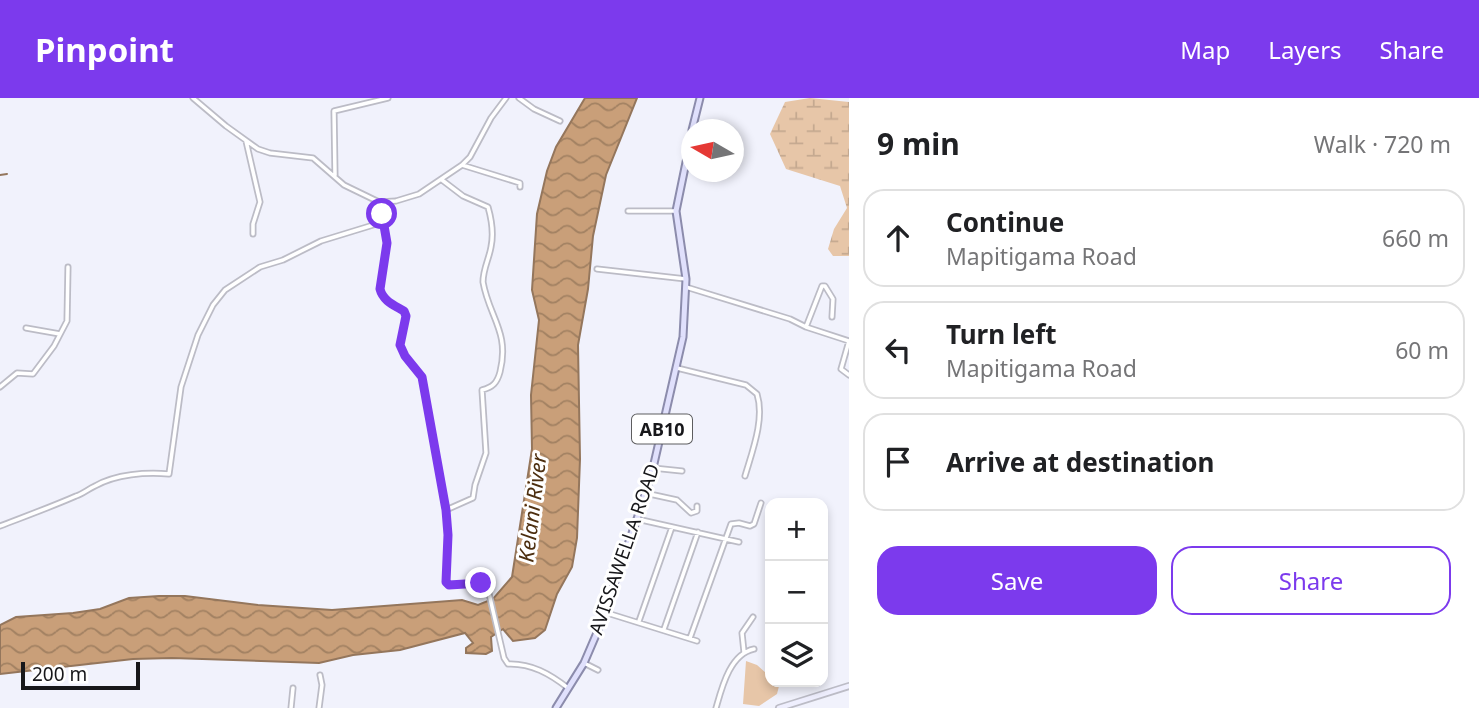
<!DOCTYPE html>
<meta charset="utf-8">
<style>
body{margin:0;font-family:"Noto Sans",sans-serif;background:#f6f6f6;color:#202124}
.controls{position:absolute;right:21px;bottom:21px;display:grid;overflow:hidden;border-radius:14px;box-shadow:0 4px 10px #0003}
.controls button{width:63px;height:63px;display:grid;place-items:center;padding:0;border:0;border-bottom:2px solid #e0e0e0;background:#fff;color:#202124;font:35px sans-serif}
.compass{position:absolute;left:681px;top:21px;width:63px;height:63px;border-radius:50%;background:#fff;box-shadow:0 4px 10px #0003;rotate:279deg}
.scale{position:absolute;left:21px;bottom:18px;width:119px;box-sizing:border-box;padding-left:7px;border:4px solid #17171a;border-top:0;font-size:19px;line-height:24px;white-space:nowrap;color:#17171a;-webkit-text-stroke:5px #fff;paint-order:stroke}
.stop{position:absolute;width:21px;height:21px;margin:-16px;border:5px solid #7c3aed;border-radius:50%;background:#fff}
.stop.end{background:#7c3aed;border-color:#fff;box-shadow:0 2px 7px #0008}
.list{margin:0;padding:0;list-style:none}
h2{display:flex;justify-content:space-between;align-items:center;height:91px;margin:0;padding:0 28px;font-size:30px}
h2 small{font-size:23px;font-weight:400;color:#757577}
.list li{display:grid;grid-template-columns:46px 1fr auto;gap:21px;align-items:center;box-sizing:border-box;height:98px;margin:0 14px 14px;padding:0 14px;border:2px solid #e0e0e0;border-radius:21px}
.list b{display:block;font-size:26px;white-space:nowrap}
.list p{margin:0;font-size:23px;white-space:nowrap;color:#757577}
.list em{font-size:23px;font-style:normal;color:#757577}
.actions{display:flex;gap:14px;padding:21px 28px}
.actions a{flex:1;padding:16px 0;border:2px solid #7c3aed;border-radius:21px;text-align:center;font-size:24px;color:#7c3aed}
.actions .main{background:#7c3aed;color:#fff}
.icon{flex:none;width:38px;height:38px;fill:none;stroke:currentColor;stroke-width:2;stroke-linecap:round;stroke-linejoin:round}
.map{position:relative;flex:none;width:849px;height:610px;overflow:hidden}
header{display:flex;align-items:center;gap:42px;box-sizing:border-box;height:98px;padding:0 35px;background:#7c3aed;color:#fff}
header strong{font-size:33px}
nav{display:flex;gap:38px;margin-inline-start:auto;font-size:24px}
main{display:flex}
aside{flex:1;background:#fff}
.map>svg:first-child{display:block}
</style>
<header>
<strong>Pinpoint</strong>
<nav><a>Map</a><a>Layers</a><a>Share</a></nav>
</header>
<main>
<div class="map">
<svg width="849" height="610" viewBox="0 0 849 610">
<defs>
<pattern id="wetland-marsh" width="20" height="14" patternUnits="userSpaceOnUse" patternTransform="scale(1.75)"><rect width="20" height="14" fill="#e7c6a8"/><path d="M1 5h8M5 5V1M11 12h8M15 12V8" fill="none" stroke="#c5a990"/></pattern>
<pattern id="water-waves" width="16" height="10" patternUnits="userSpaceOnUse" patternTransform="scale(1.75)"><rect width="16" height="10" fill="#c99f79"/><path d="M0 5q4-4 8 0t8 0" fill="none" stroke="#a28162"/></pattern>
</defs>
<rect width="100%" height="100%" fill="#f1f2fc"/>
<path fill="url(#wetland-marsh)" d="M810,0l39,4v154h-16l-5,-7 6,-20 13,-21 -7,-22 -54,-17 -16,-35 15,-32z"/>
<path fill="#e7c6a8" d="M746,563l11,4 9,8h4v9h10l-3,12 -18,12 -16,-2z"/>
<path fill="url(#water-waves)" stroke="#94765c" stroke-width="2" d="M585,0h52l-31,77 -13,61 -5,53 -10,56 2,114 -3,79 -5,29 -15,27 -12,36 -10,8 -22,3 -10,-12 -12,8 1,14 -6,3 -20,-1v-5l7,-5 -8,-10 -65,17 -47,5 -34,8 -147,-5 -39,1 -133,15v-49l16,-8 57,-4 27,-4 29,-11 30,-2h26l73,9 74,5 130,-10 16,5 15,-6 19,-22 20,-128 -1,-54 8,-75 -7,-30 5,-76 10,-43 9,-24z"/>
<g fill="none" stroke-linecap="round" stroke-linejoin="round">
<path stroke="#94765c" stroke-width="2" d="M0,77l7,-1"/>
<defs>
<path id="street" d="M193,0l33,28 32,23 12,4 43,5 31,27 35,17 17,-1 23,-7 43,-29 8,-8 21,-39 15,-20
M519,0l15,11 26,12
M246,43l14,61 -7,22v10
M462,67l58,18v4
M335,77l-1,-64 54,-13
M442,82l21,16 25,11c4,14 6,26 3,40 -2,12 -8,22 -8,35 6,35 27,50 17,90 -3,11 -7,15 -18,18l4,63 -11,32 -2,13 -27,12
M379,104l8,41 -7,46c3,12 14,16 24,22l2,5 -6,29 5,11 17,21 24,133 2,25 -2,47 2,3 33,-2 6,2 17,73 4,6c23,-1 42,10 60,24
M628,113h48
M597,171l89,10
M686,189l104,32 16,8 43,14
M806,229l16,-41h3l8,13 -1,18
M26,230l34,6
M849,243l-8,28 8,6
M677,270l69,17 11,9c8,25 -5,58 -12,82
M0,289l17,-14 16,1 21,-28 13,-25 1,-54
M653,370l29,3
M645,395l32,7 14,13 6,-2v-5
M637,421l102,23
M0,428c26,-10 51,-19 76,-30 7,-2 12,-7 19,-10 21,-12 51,-14 74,-12l12,-87 17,-52 15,-30 12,-15 35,-23 23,-7 38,-19 62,-19
M604,514l93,29
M639,523l33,-94
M664,531l34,-97
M690,540l41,-114 8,-1 11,3 4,-2 7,-21
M744,554l-2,-19 11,-16
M584,565l14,7
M291,610l2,-20
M319,610l3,-23 -2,-10
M716,610c6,-21 14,-54 38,-59"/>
<path id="secondary" d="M779,610l70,-22"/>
<path id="primary" d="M692,32l8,-32
M556,610l28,-45 12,-28 41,-116 16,-51 30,-131 3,-58 -10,-68 16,-78"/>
</defs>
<use href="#street" stroke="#bcbcc6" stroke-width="7"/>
<use href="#secondary" stroke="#bcbcc6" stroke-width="8"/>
<use href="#primary" stroke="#8c8cac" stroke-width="9"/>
<use href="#street" stroke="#fff" stroke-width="3.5"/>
<use href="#secondary" stroke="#efeffe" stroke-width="4.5"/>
<use href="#primary" stroke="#e0e0fc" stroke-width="5"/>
</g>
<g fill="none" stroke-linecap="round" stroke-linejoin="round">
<path stroke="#7c3aed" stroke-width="9" d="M382,116l5,29 -7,46c3,12 14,16 24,22l2,5 -6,29 5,11 17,21 24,133 2,25 -2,47 3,3 32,-2"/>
</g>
<g text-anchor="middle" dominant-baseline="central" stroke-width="6" stroke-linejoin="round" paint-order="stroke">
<rect fill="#fff" stroke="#5d5d5f" stroke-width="2" x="632" y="316.5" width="60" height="29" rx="5"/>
<g font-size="18" font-weight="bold" fill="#17171a">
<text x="662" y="331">AB10</text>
</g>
<g font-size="19" fill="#17171a" stroke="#fff">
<text transform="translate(624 451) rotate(-71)">AVISSAWELLA ROAD</text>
</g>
<g font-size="21" font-style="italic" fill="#4d2f10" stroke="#fff">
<text transform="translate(532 410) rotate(-83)">Kelani River</text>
</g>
</g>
</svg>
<div class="controls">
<button>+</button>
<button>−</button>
<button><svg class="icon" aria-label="layers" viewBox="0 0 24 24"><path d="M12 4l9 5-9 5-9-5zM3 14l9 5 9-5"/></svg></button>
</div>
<svg class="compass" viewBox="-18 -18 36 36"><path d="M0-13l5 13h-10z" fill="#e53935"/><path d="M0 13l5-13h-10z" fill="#757577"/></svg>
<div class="scale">200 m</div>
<div class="stop" style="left:382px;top:116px"></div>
<div class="stop end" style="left:481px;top:485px"></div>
</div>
<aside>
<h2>9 min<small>Walk · 720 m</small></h2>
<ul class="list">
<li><svg class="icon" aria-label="ahead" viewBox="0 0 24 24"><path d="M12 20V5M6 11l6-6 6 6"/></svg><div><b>Continue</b><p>Mapitigama Road</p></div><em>660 m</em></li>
<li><svg class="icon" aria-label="left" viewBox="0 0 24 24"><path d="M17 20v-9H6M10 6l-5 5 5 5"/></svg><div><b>Turn left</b><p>Mapitigama Road</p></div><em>60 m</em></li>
<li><svg class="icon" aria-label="arrive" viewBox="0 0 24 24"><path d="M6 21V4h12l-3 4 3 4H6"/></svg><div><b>Arrive at destination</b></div></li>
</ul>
<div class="actions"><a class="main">Save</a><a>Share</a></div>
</aside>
</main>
